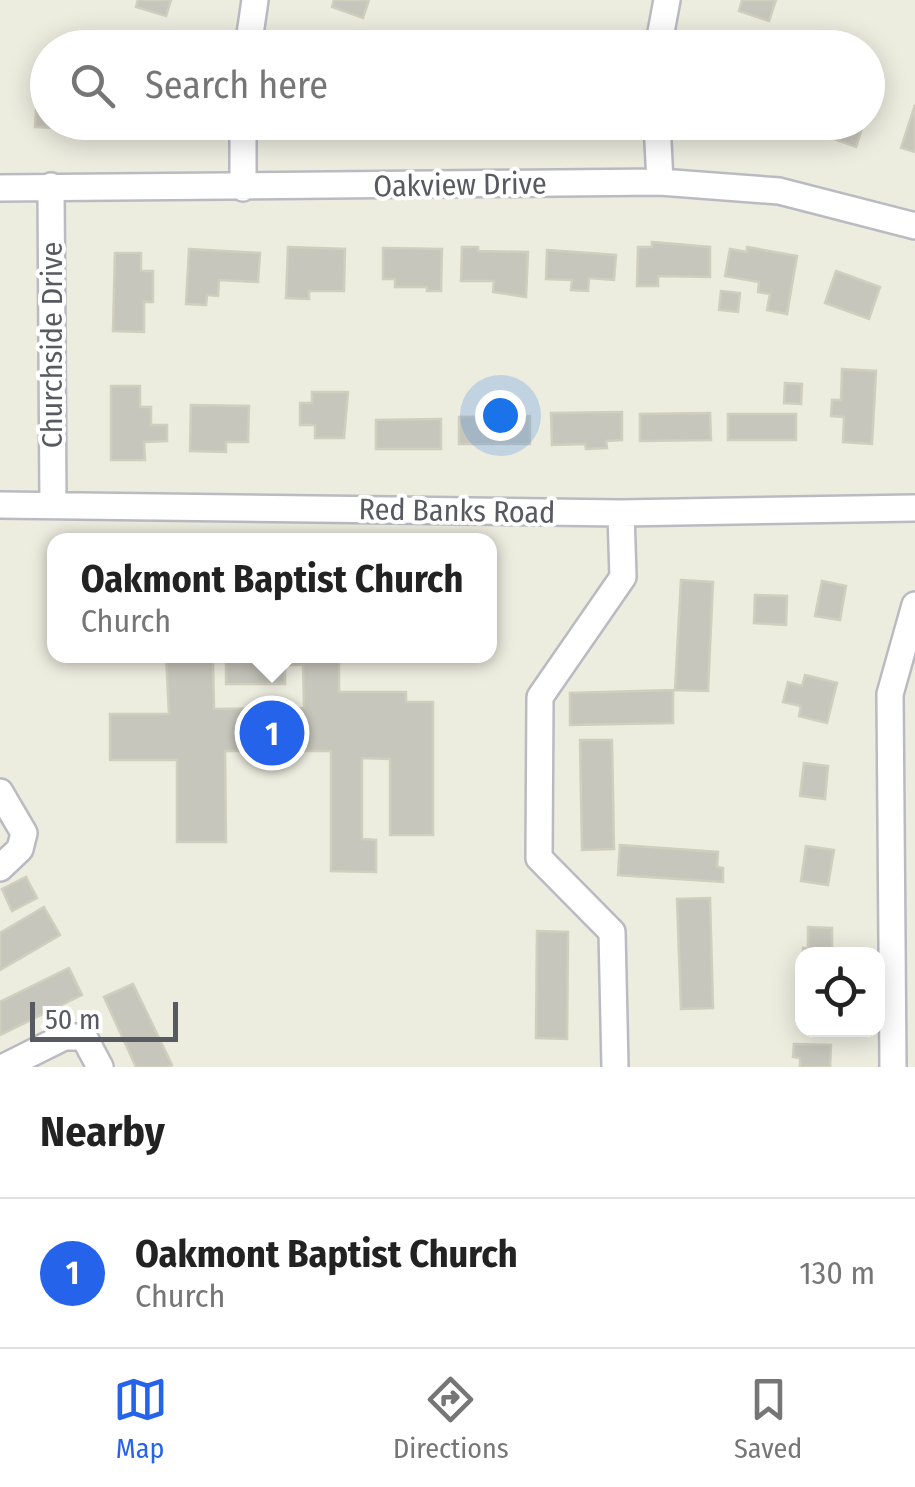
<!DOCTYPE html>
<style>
body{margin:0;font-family:"Fira Sans Condensed",sans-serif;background:#f6f6f6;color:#222}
.controls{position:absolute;right:30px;bottom:30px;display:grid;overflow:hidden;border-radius:20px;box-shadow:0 5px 25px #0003}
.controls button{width:90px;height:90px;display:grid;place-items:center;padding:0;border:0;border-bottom:2px solid #e0e0e0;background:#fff;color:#222;font:50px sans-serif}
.scale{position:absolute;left:30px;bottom:25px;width:148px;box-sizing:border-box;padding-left:10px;border:5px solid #585a61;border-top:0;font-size:28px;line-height:35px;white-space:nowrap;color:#585a61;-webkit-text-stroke:8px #fff;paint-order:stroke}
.you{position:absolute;left:500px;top:415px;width:35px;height:35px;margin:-25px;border:8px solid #fff;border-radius:50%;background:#1a73e8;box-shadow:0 0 0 15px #1a73e833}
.badge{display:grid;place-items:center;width:65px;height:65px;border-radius:50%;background:#2563eb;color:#fff;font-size:32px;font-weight:700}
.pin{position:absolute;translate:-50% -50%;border:5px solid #fff;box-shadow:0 2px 10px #0006}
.popup{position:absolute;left:47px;top:533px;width:450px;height:130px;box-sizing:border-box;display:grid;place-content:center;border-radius:20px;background:#fff;filter:drop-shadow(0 2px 8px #0005);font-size:32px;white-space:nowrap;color:#767676}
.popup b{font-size:38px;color:#222}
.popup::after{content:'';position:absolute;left:50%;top:100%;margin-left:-20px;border:20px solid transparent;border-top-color:#fff}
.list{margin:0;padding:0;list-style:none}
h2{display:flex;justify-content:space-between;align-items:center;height:130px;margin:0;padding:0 40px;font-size:42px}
h2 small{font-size:32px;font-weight:400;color:#767676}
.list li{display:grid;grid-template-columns:65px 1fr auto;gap:30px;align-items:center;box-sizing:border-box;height:150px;padding:0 40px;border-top:2px solid #e0e0e0}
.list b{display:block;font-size:38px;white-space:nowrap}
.list p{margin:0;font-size:32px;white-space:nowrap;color:#767676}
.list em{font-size:32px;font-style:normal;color:#767676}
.icon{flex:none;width:55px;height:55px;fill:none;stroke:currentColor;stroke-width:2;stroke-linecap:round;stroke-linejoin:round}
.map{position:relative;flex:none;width:915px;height:1067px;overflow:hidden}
.search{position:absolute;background:#fff;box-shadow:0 5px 25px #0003;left:30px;right:30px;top:30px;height:110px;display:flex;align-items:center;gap:25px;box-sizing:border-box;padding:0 35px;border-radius:55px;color:#767676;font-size:38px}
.sheet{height:280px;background:#fff}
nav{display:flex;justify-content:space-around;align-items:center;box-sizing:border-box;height:140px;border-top:2px solid #e0e0e0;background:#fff;font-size:28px;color:#767676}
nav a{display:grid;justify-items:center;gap:5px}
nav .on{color:#2563eb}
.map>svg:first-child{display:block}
</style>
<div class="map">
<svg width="915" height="1067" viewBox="0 0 915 1067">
<rect width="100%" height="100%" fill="#ececdf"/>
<path fill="#c7c6bc" stroke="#d0cebd" stroke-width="2.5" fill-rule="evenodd" d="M138,0h33l-5,16 -30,-9z
M334,0h35l-6,18 -31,-11z
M742,0h34l-7,21 -30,-10z
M37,97h11v25h63v8l-76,-3z
M915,105v47l-14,-4z
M154,122h34l-1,9 -34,-1z
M458,122h69l1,10 -69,1z
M569,122h32v10h-32z
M787,122h77l-8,25z
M652,242l58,5v30l-52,-1v10h-21l1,-39h14z
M288,247l57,2 -1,42h-35v8l-23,-1z
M462,247h16v4l50,1 -2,45 -33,-5 1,-11h-33z
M747,247l50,9 -10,58 -20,-4 3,-16 -12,-2 1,-10 -34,-6 5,-27 17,3z
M383,248l59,1 -1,42h-14v-4h-32v-8h-12z
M189,249l71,4 -2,29 -39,-2 -1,16 -11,-1 -1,10 -20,-1z
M547,250l69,5 -2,25 -25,-2 -1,13 -17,-1 1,-10 -26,-1z
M115,253h26v18h12v31h-9v30l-31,-1z
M836,271l44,16 -11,32 -44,-16z
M721,291l19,2 -2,19 -19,-2z
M842,369l34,2 -4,73 -29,-2 1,-25 -13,-1 1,-16h9z
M785,383l17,1 -1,20 -17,-1z
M111,386h29v21h11v18h16v16l-23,1 1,18h-34z
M312,392h36l-4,46h-29v-13h-15v-22h12z
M191,405l58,1 -1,36h-22v10l-36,-1z
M622,412v28l-16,1 1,7 -21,1 -1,-5 -33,1 -1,-32z
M710,413l1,27 -71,1v-27z
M728,414h68v26h-68z
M530,416v28h-71v-27z
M441,419v30h-65v-29z
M681,580l32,2 -5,109 -33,-1z
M822,581l24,5 -6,34 -25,-4z
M755,595l32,1 -1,29 -32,-2z
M166,656h173v36h67v10h27v133h-43v-76l-28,-1v81l14,1v32l-45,-1v-120h-106l1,91h-49v-82h-67v-46h59zM213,662h13v22h59v-19h18l1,43 -90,1z
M805,675l32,8 -10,40 -28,-7 2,-10 -18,-4 5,-20 14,4z
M673,690v33l-103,2v-32z
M580,740h32l2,109 -32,1z
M804,763l24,3 -3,33 -25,-3z
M620,845l98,7 -1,15 6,1v14l-105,-7z
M806,846l28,4 -6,35 -27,-4z
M26,877l11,21 -25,13 -10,-22z
M710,898l3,110 -32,1 -4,-110z
M44,907l16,28 -60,35v-37z
M808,927l24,1v26h-29v-6h5z
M537,931l31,1 -1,107 -31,-1z
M69,968l13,27 -82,40v-33z
M133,984l39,81 -4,2h-32l-32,-70z
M794,1044l37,1 -1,22h-30v-9l-7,-1z"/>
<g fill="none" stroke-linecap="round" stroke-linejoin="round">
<defs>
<path id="minor" d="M248,48l7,-48
M658,48l9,-48
M657,122l3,60
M51,186l2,318
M0,188l660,-6 119,9 136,35
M243,188v-66
M0,505l621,8 294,-5
M0,792l24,41 -4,16 -20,19
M4,1067l60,-30h20l16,30
M615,1067l-3,-135 -73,-74 1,-161 83,-120 -2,-64
M893,1067l-3,-373 25,-89"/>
</defs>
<use href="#minor" stroke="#babbc2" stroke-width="30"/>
<use href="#minor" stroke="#fff" stroke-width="25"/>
</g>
<g text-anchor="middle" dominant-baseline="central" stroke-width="8" stroke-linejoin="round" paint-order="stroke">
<g font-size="30" fill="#585a61" stroke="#fff">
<text transform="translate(460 185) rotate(-1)">Oakview Drive</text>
<text transform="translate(52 345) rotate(-90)">Churchside Drive</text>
<text transform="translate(457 511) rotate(1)">Red Banks Road</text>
</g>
</g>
</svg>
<div class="controls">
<button><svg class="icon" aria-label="locate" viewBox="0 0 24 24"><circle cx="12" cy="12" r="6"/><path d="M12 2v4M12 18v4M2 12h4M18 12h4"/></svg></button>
</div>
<div class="scale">50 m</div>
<div class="you"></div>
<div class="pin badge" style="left:272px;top:733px">1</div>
<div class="popup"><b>Oakmont Baptist Church</b>Church</div>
<div class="search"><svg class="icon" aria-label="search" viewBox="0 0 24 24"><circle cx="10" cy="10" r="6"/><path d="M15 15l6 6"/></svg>Search here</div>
</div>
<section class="sheet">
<h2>Nearby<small></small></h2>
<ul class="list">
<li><span class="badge">1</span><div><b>Oakmont Baptist Church</b><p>Church</p></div><em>130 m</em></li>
</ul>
</section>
<nav>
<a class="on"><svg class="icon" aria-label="map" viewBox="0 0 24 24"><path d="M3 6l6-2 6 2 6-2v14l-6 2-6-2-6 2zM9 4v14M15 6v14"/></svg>Map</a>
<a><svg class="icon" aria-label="directions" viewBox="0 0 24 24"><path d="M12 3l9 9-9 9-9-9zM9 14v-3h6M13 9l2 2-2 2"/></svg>Directions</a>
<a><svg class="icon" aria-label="saved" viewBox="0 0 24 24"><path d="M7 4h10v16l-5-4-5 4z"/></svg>Saved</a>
</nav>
